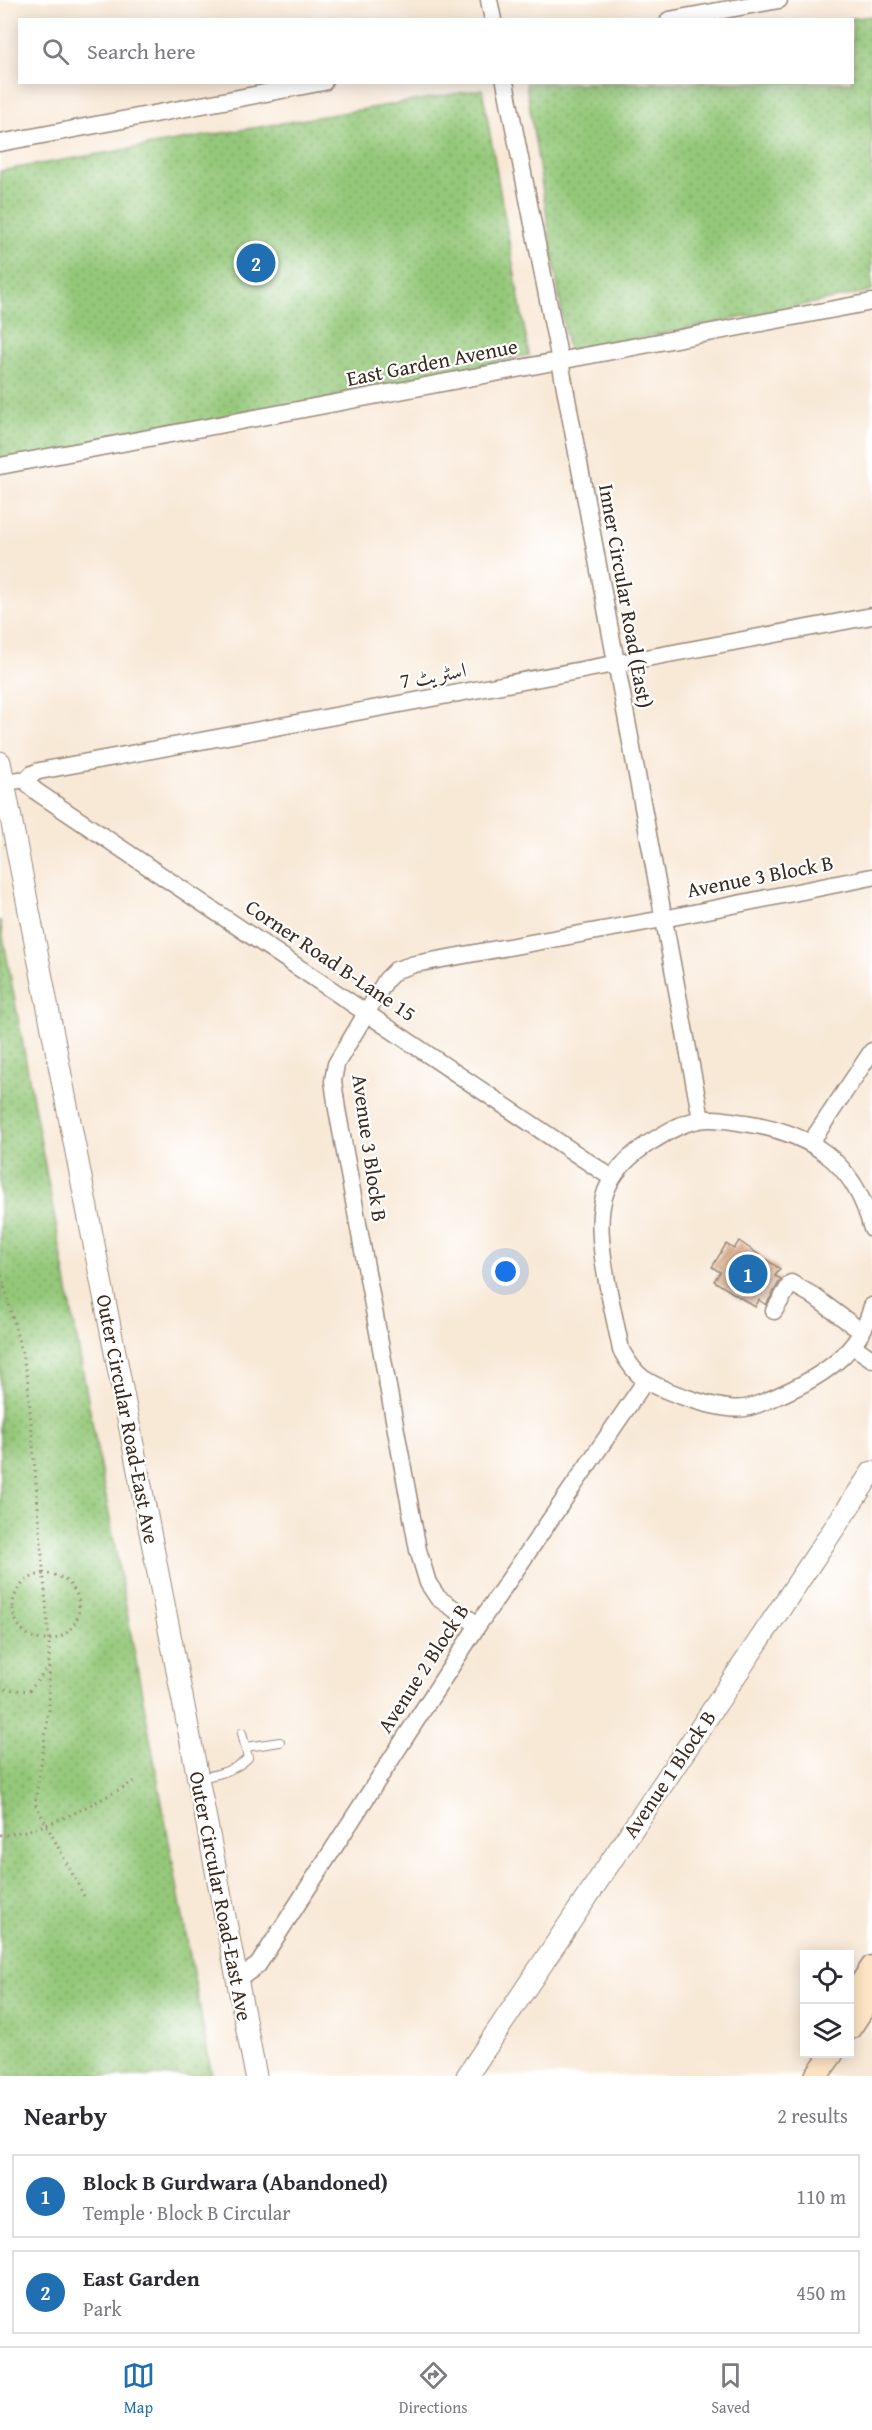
<!DOCTYPE html>
<meta charset="utf-8">
<style>
body{margin:0;font-family:"Gentium Book Plus",Amiri,serif;background:#f2f2f3;color:#2b2b33}
.controls{position:absolute;right:18px;bottom:18px;display:grid;overflow:hidden;border-radius:0px;box-shadow:0 3px 15px #0003}
.controls button{width:54px;height:54px;display:grid;place-items:center;padding:0;border:0;border-bottom:2px solid #e1e1e2;background:#fff;color:#2b2b33;font:30px sans-serif}
.you{position:absolute;left:506px;top:1272px;width:21px;height:21px;margin:-15px;border:4px solid #fff;border-radius:50%;background:#1a73e8;box-shadow:0 0 0 9px #1a73e833}
.badge{display:grid;place-items:center;width:39px;height:39px;border-radius:50%;background:#1f6fb2;color:#fff;font-size:20px;font-weight:700}
.pin{position:absolute;translate:-50% -50%;border:3px solid #fff;box-shadow:0 2px 6px #0006}
.list{margin:0;padding:0;list-style:none}
h2{display:flex;justify-content:space-between;align-items:center;height:78px;margin:0;padding:0 24px;font-size:26px}
h2 small{font-size:20px;font-weight:400;color:#7c7c81}
.list li{display:grid;grid-template-columns:39px 1fr auto;gap:18px;align-items:center;box-sizing:border-box;height:84px;margin:0 12px 12px;padding:0 12px;border:2px solid #e1e1e2;border-radius:0px}
.list b{display:block;font-size:22px;white-space:nowrap}
.list p{margin:0;font-size:20px;white-space:nowrap;color:#7c7c81}
.list em{font-size:20px;font-style:normal;color:#7c7c81}
.icon{flex:none;width:33px;height:33px;fill:none;stroke:currentColor;stroke-width:2;stroke-linecap:round;stroke-linejoin:round}
.map{position:relative;flex:none;width:872px;height:2076px;overflow:hidden}
.search{position:absolute;background:#fff;box-shadow:0 3px 15px #0003;left:18px;right:18px;top:18px;height:66px;display:flex;align-items:center;gap:15px;box-sizing:border-box;padding:0 21px;border-radius:0px;color:#7c7c81;font-size:22px}
.sheet{height:270px;background:#fff}
nav{display:flex;justify-content:space-around;align-items:center;box-sizing:border-box;height:84px;border-top:2px solid #e1e1e2;background:#fff;font-size:16px;color:#7c7c81}
nav a{display:grid;justify-items:center;gap:3px}
nav .on{color:#1f6fb2}
.map>svg:first-child{display:block}
</style>
<div class="map">
<svg width="872" height="2076" viewBox="0 0 872 2076">
<defs>
<pattern id="green-dots" width="8" height="8" patternUnits="userSpaceOnUse" patternTransform="scale(1.5)"><rect width="8" height="8" fill="#94c879"/><path d="M2 2h.1M6 6h.1" fill="none" stroke="#7aa363" stroke-width="1.8" stroke-linecap="round"/></pattern>
<pattern id="building-hatch" width="6" height="6" patternUnits="userSpaceOnUse" patternTransform="scale(1.5)"><rect width="6" height="6" fill="#ddb290"/><path d="M-1 1l2-2M0 6l6-6M5 7l2-2" fill="none" stroke="#b49175"/></pattern>
</defs>
<rect width="100%" height="100%" fill="#fff"/>
<filter id="ink" filterUnits="userSpaceOnUse"><feTurbulence type="fractalNoise" baseFrequency=".0167" numOctaves="2"/><feDisplacementMap in="SourceGraphic" scale="12" xChannelSelector="R" yChannelSelector="G"/><feConvolveMatrix kernelMatrix="1 2 1 2 8 2 1 2 1" color-interpolation-filters="sRGB"/></filter>
<filter id="wash" filterUnits="userSpaceOnUse"><feTurbulence type="fractalNoise" baseFrequency=".008" numOctaves="4" result="noise"/><feDisplacementMap in="SourceGraphic" scale="24" xChannelSelector="R" yChannelSelector="G"/><feGaussianBlur stdDeviation="1.35" result="paint"/><feColorMatrix in="noise" values="0 0 0 0 0 0 0 0 0 0 0 0 0 0 0 0 0 1.4 0 .05"/><feComposite in="paint" operator="in"/></filter>
<g filter="url(#wash)">
<rect width="100%" height="100%" fill="#f8e8d6"/>
<path fill="url(#green-dots)" stroke="#68794c" stroke-width="1.5" d="M872,16v275l-304,62 -42,-270 326,-1v-62l-4,-1z
M482,89l47,266 -529,114v-298z
M0,920l212,1156h-212z"/>
<g id="blocks">
<path fill="url(#building-hatch)" d="M739,1241l41,28 -5,7 6,3 -15,26 -7,-5 -4,7 -41,-26 6,-9 -8,-5 14,-23 8,5z"/>
</g>
</g>
<g filter="url(#ink)">
<use href="#blocks" fill-opacity="0" stroke="#9a897a" stroke-width="1.5"/>
<g fill="none" stroke-linecap="round" stroke-linejoin="round">
<defs>
<path id="service" d="M246,1747l34,-5
M199,1778c17,-3 36,-7 49,-20l-6,-25"/>
<path id="minor" d="M489,0l4,20
M669,20l110,-20
M505,82l55,279 141,758
M0,143l324,-61
M0,466l872,-164
M28,779l2,7 7,6 575,386
M4,782l24,-3 4,-5 7,-3 833,-155
M811,1142l61,-91
M872,1229c-17,-67 -61,-96 -127,-106 -14,-2 -32,-6 -46,-3 -19,3 -37,15 -53,25 -22,15 -40,34 -44,61 -7,37 12,106 19,144 6,11 13,22 23,29 20,13 77,33 101,29 11,-2 24,-8 35,-13 41,-18 81,-43 92,-89
M774,1311l17,-28 21,12 50,37
M853,1346l19,13
M478,1625l-40,-27 -10,-15 -10,-33 -81,-441 -4,-28 3,-17 50,-84 10,-10 19,-6 248,-45 209,-42
M237,1975l10,-2 11,-8 220,-340 168,-245"/>
<path id="tertiary" d="M0,762l256,1314
M467,2076l405,-604"/>
<path id="secondary" d="M850,2000l22,-33
M850,2028l22,-33
M816,2076l16,-22"/>
</defs>
<use href="#service" stroke="#9a897a" stroke-width="10"/>
<use href="#minor" stroke="#9a897a" stroke-width="19"/>
<use href="#tertiary" stroke="#9a897a" stroke-width="23"/>
<use href="#secondary" stroke="#9a897a" stroke-width="25"/>
<path stroke="#9a897a" stroke-width="3" stroke-dasharray="1.5 4.5" stroke-linecap="butt" d="M0,1270l27,103 22,267v71l-14,92 50,95
M13 1607a33 33 0 1 1 66 0a33 33 0 1 1-66 0Z
M0,1691l4,-2 25,2 20,-24
M0,1835c49,-4 91,-31 134,-53"/>
<use href="#service" stroke="#fff" stroke-width="8"/>
<use href="#minor" stroke="#fff" stroke-width="16"/>
<use href="#tertiary" stroke="#fff" stroke-width="21"/>
<use href="#secondary" stroke="#fde5c5" stroke-width="22"/>
</g>
</g>
<g text-anchor="middle" dominant-baseline="central" stroke-width="4.5" stroke-linejoin="round" paint-order="stroke">
<g font-size="21" fill="#3b2a1e" stroke="#fff">
<text transform="translate(432 362) rotate(-11)">East Garden Avenue</text>
<text transform="translate(626 596) rotate(80)">Inner Circular Road (East)</text>
<text transform="translate(433 675) rotate(-10)">اسٹریٹ 7</text>
<text transform="translate(760 876) rotate(-11)">Avenue 3 Block B</text>
<text transform="translate(331 960) rotate(34)">Corner Road B-Lane 15</text>
<text transform="translate(370 1148) rotate(82)">Avenue 3 Block B</text>
<text transform="translate(128 1419) rotate(79)">Outer Circular Road-East Ave</text>
<text transform="translate(423 1668) rotate(-57)">Avenue 2 Block B</text>
<text transform="translate(669 1774) rotate(-56)">Avenue 1 Block B</text>
<text transform="translate(221 1896) rotate(79)">Outer Circular Road-East Ave</text>
</g>
</g>
</svg>
<div class="controls">
<button><svg class="icon" aria-label="locate" viewBox="0 0 24 24"><circle cx="12" cy="12" r="6"/><path d="M12 2v4M12 18v4M2 12h4M18 12h4"/></svg></button>
<button><svg class="icon" aria-label="layers" viewBox="0 0 24 24"><path d="M12 4l9 5-9 5-9-5zM3 14l9 5 9-5"/></svg></button>
</div>
<div class="you"></div>
<div class="pin badge" style="left:748px;top:1274px">1</div>
<div class="pin badge" style="left:256px;top:263px">2</div>
<div class="search"><svg class="icon" aria-label="search" viewBox="0 0 24 24"><circle cx="10" cy="10" r="6"/><path d="M15 15l6 6"/></svg>Search here</div>
</div>
<section class="sheet">
<h2>Nearby<small>2 results</small></h2>
<ul class="list">
<li><span class="badge">1</span><div><b>Block B Gurdwara (Abandoned)</b><p>Temple · Block B Circular</p></div><em>110 m</em></li>
<li><span class="badge">2</span><div><b>East Garden</b><p>Park</p></div><em>450 m</em></li>
</ul>
</section>
<nav>
<a class="on"><svg class="icon" aria-label="map" viewBox="0 0 24 24"><path d="M3 6l6-2 6 2 6-2v14l-6 2-6-2-6 2zM9 4v14M15 6v14"/></svg>Map</a>
<a><svg class="icon" aria-label="directions" viewBox="0 0 24 24"><path d="M12 3l9 9-9 9-9-9zM9 14v-3h6M13 9l2 2-2 2"/></svg>Directions</a>
<a><svg class="icon" aria-label="saved" viewBox="0 0 24 24"><path d="M7 4h10v16l-5-4-5 4z"/></svg>Saved</a>
</nav>
